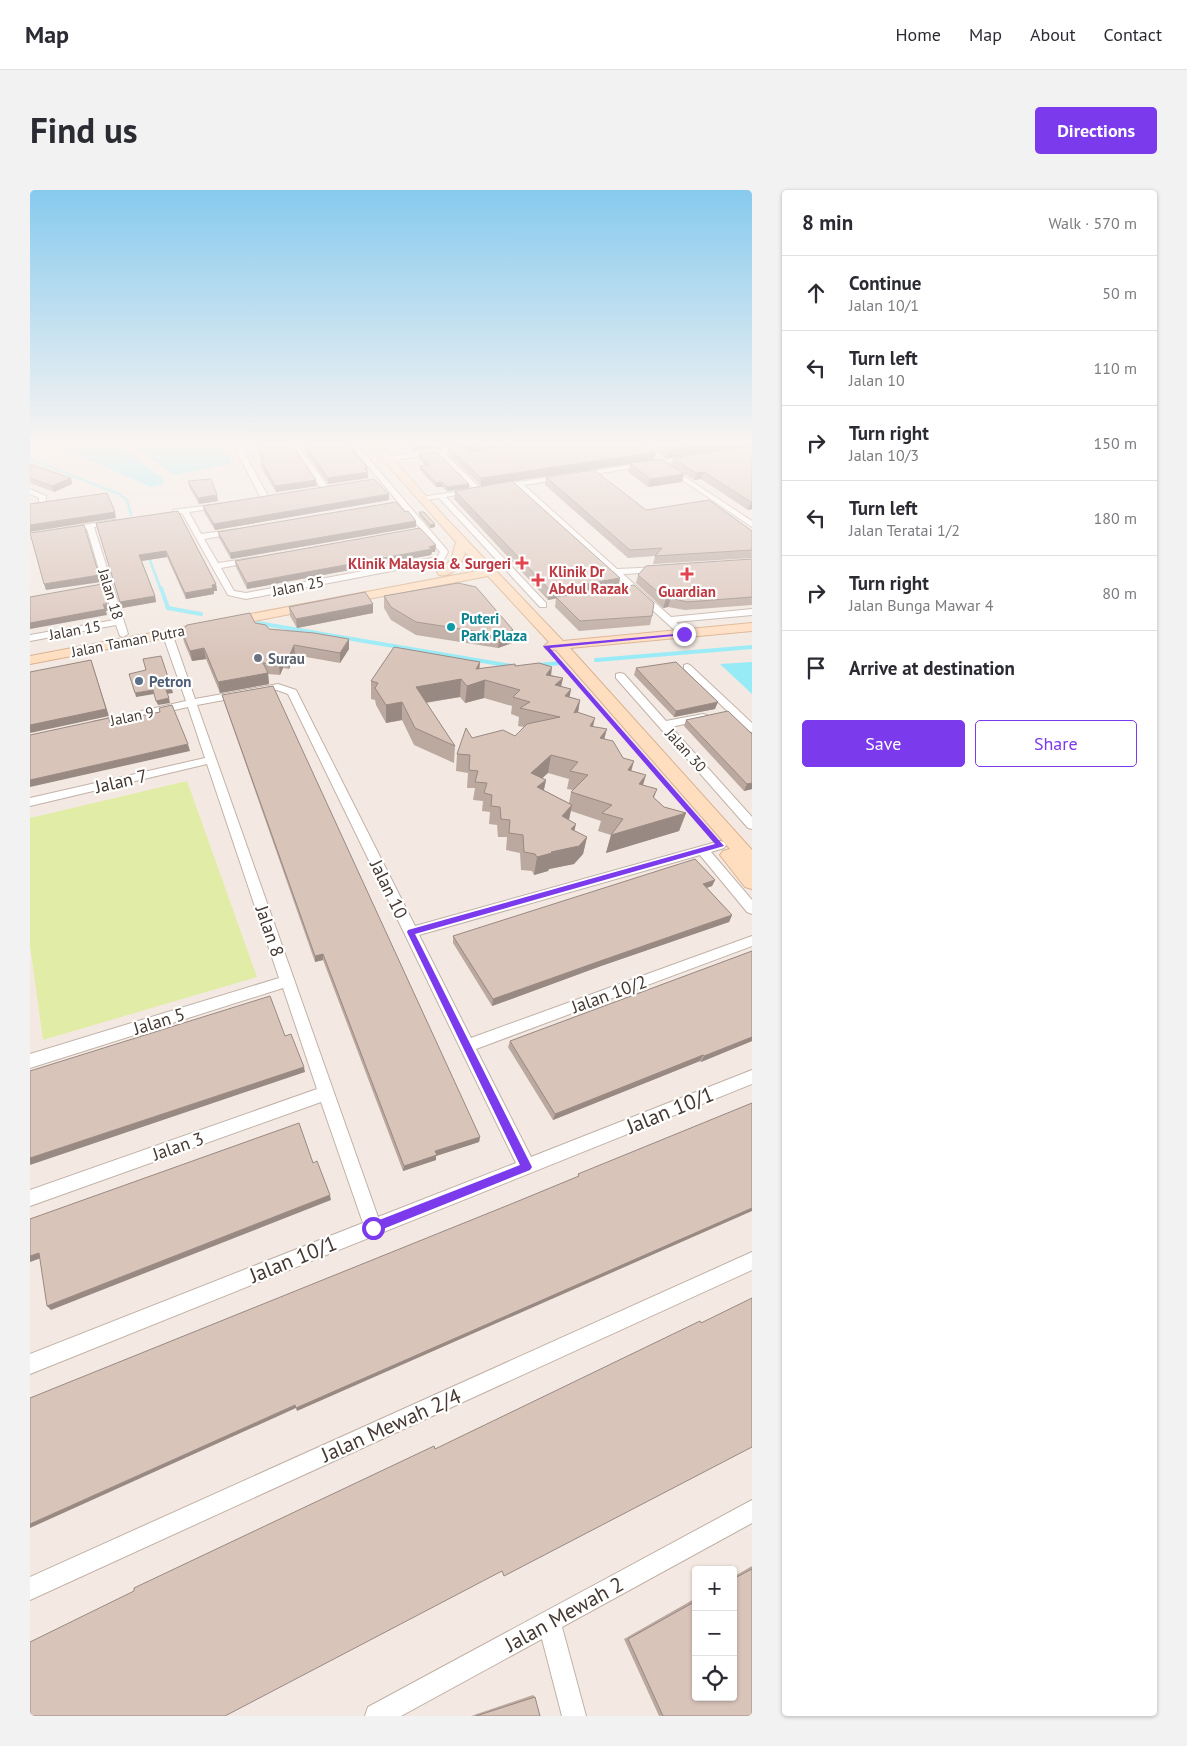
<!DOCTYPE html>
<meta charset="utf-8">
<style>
body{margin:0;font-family:"PT Sans",sans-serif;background:#f2f2f3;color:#2b2b33}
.controls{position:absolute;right:15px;bottom:15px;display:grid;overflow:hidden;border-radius:5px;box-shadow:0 1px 4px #0004}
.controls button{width:45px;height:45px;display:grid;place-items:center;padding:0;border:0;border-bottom:1px solid #e1e1e2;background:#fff;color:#2b2b33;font:25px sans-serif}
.stop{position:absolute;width:15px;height:15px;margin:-11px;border:4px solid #7c3aed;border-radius:50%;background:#fff}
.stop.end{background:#7c3aed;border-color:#fff;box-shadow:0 1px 5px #0008}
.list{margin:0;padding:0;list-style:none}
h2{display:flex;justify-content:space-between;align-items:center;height:65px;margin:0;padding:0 20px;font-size:21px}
h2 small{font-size:16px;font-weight:400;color:#7c7c81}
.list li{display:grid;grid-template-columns:32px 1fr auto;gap:15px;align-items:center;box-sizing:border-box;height:75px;padding:0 20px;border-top:1px solid #e1e1e2}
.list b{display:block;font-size:19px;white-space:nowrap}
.list p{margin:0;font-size:16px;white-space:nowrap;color:#7c7c81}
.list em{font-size:16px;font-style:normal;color:#7c7c81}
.actions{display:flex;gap:10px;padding:15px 20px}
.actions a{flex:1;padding:11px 0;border:1px solid #7c3aed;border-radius:5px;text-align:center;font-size:18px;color:#7c3aed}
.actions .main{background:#7c3aed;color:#fff}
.icon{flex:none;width:28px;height:28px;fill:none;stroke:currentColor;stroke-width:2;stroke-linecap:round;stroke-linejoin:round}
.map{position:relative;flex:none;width:722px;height:1526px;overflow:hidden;border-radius:5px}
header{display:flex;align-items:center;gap:30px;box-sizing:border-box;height:70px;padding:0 25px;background:#fff;border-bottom:1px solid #e1e1e2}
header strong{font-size:24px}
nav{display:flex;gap:28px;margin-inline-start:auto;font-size:18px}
.intro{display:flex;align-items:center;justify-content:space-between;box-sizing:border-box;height:120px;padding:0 30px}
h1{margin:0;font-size:35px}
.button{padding:12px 22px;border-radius:5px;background:#7c3aed;color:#fff;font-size:18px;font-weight:700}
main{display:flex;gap:30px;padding:0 30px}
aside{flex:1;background:#fff;border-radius:5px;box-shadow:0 1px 4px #0004}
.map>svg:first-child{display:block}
</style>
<header>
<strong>Map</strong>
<nav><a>Home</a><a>Map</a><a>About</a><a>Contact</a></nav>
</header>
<div class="intro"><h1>Find us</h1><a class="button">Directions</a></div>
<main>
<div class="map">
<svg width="722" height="1526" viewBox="0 0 722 1526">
<rect width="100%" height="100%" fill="#f3e9e2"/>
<path fill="#e1eca6" d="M157,591l70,196 -214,63 -13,-95v-127z"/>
<path fill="#97ebf7" d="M28,256h63l41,32 2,6 -14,3z
M102,256h90l11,17 -58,12z
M722,472v32l-32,-30z"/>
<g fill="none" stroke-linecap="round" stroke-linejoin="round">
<path stroke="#97ebf7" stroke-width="2.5" d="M0,269l89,35 8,6 4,15
M118,365l13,35"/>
<path stroke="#97ebf7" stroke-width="4" d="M131,398l7,20 33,6
M228,433l254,43
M566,470l156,-13
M508,475l23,-2"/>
<defs>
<path id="street" d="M204,256h7l28,52 -1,2 -7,-2z
M262,256h7l30,42 -1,2h-6z
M321,256h7l89,104 1,2 -5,9 -197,38 -18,-4 -46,-82 -9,1v-4l52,-7v4l-36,5 12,22 38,-5v4l-35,6 14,24 39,-6v4l-36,7 13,23 12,2 191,-36 3,-5z
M433,256h20l-39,7 38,37 -36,7 100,106v4h-6l-101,-109 -20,3 -1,-2 4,-2 51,-8 -36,-35 -51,7 -3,-2 3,-2z
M659,266l2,1v2l-167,26 93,84 46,-2 1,2 -4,3 -37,2 48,43 81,-8v6l-76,7 13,12 -5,3 -3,-1 -165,-150 -18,3 -4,-2 4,-2z
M636,277h4l82,54v6l-86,-58z
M0,299l16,7 -1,10h-6v-8l-9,-4z
M83,330h3v4l-22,3 34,107 -5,3 -3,-1 -4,-11 -86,16v-6l84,-15 -27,-91 -57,9v-4z
M137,440l5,3 23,66 83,-15 18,6 119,236 305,-85 4,1 2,3 -2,3 -13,4 41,48v14l-5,-2 -47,-57 -281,80 52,103 281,-102v10l-276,103 55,108 221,-87v14l-722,290v-20l333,-131 -42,-121 -291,104v-16l287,-101 -34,-101 -253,80v-14l249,-76 -72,-214 -177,42v-8l175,-40 -17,-51 -96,21 -5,-3 5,-3 94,-21 -24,-68zM247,500l11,4 228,469 -138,54 -181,-512z
M657,474l3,1 62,58v9l-4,-1 -64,-62v-4z
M590,483l4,1 42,47 37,-7 4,1 1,2 -1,2 -36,8 81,90v12l-4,-1 -132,-150v-4z
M722,1062v18l-722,330v-23z
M722,1310v23l-190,104 24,89h-24l-20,-77 -141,77h-36l3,-9z"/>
<path id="secondary" d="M341,256h11l59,67 122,128 189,-18v8l-182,17 182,202v39l-7,-2 -25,-32 3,-4 7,-2 -174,-199 -10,-1 -2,-3 5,-4 -61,-66 -458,88v-8l452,-86 -17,-18c-2,11 -13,26 -26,23l-2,-3 14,-12 5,-18z"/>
</defs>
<use href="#street" stroke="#c2b1a7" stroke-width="2"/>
<use href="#secondary" stroke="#dab18f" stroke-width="2"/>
<use href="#street" fill="#fff" fill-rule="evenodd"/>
<use href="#secondary" fill="#ffdec0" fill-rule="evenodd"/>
</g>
<path fill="#bba9a0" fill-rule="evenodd" d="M225,256h38l24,40 -41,6 -15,-25v-6h1z
M272,256h45l2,4 18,17 1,11 -40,6z
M380,256h37l-35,5 -2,-2z
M620,256h98l-82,12z
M722,256v63l-4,1 -47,-31 -7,1 -23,-15 2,-7z
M418,257l206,13 30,14 -2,8 -34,5 -20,-15 2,-8 -118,17 108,97 -2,9 34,29 -2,9 -71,6 -24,-24 1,-9 -8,2 -94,-101 1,-8 26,-5 -33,-32z
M389,264l50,30v4l-22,3 -5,-4h-6l-16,-17v-4l5,-1 -6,-7z
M0,274l41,14 1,6 -18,8 -24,-9z
M516,287l100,33 106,21v27l-99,6 2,-8 -27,2 -83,-73z
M158,291l30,20 -19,3 -10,-17z
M359,310l-174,30 -11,-18 -1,-6z
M148,321l38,73 1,7h-3v3l-28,5 -19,-42 -25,4 13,35 1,6 -34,6 -26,-85z
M375,322l11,9v6l-185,32 -12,-21 -1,-6z
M389,322l16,15 -5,1 -11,-13z
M406,355l-1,7h-3l-1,3 -184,34 -11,-22 -1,-6z
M722,369v46l-67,5 -17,-3 -5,1 -27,-25 2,-8z
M354,406l129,34 -1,13 -14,5 -82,-13 -25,-15 -7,-12z
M343,414v9l-76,15 -7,-12 -1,-9z
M225,433l14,6 80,20 -9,14 -45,-8 -6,14 -6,-1 -3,7 -12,-1 1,10 -49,9 -14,-34 -14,2 -8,-19 -2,-10z
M450,472l-1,7 36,-3 48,12 -2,8 10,3 -2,8 11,3 -2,13 15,13 30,32 8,13 12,14 14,4 -3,9 10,9 22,6 -7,18 -73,22 5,-18 -13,-4 3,-10 -30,-10 -2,9 6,11 12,6 -4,17 -9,10 -25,5 -1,2 -14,4 -2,-4 -11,-1 -1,-17 -14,-3 1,-13h-9l-1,-12 -8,-1 1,-12 -8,-1 1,-10 -10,-1 2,-12h-8l1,-15 -12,-2 1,-17 15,-16 43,-2 9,-9 -6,-1 1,-9 -8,-3 1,-8 -28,-8 -19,5 -5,-6 -34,6 29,43 -1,17 -40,-18 -12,-25 -16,3 -10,-18 -1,-5 -4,-1v-18zM518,583l21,6 -2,10 6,1 -2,2 -2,11 -25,-13 2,-10 -4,-2z
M606,478l79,41 -41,8 -40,-42z
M192,505l258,442 -1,5 -43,14v4l-33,11 -80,-211 -8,2 -91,-260z
M656,530l66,69 -8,2 -60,-65z
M685,690l-3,6 -5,2 25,27 -3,7 -128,44 -109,40 -39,-63v-7z
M722,761v90l-51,21 -1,-1 -147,59 -45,-73 2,-6z
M722,1376v150h-93l-35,-77 72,-41v99h37v-120z
M503,1505l2,2 5,19h-69z"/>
<path fill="#988982" d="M382,256h35l-35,5z
M439,256h40l-42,8 -1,-5 1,-2z
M668,256h50l-82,12 2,-7z
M626,262l-2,8 -173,26v-8z
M337,277l1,11 -40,6v-6z
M674,282l-3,7 -7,1 2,-7z
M654,284l-2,8 -34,5 2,-8z
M41,288l1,6 -18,8 -2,-6z
M286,290l1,6 -41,6 -1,-6z
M412,292v5h-6v-4z
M439,294v4l-22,3v-4z
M359,304v6l-174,30 -1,-6z
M187,305l1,6 -19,3 -1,-6z
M721,312h1v7l-4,1z
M85,322l1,6 -86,14v-7z
M386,331v6l-185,32 -1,-6z
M405,334v3l-5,1v-3z
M406,355l-1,7h-3l-1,3 -184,34v-6z
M136,361l1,6 -26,4 -2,-6z
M69,385l2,7 -55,8 -2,-6z
M590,388l-2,10 -70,12 2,-10z
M186,394l1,7h-3v3l-28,5 -1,-6z
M125,406l1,6 -34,6 -2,-6z
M641,408l-3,9 -5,1 3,-9z
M77,414l2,6 -3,1 1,4 -77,14v-6z
M343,414v9l-76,15 -1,-9z
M483,440l-1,13 -14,5 2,-13z
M319,449v10l-9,14v-10z
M264,455l1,10 -6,14 -1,-10z
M174,458l2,11 -14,2 -2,-10z
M252,468l1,10 -3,7 -1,-10z
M61,470l18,56 -79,17v-8z
M450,472l-2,17 7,1 -1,18 -19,5 2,-17z
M522,477l-2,18 -4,-10z
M238,483l1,11 -49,9 -2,-11z
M533,488l-4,17 -4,-10z
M431,489l-1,18 -44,7v-17z
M142,499l1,4 -6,1 -1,-4z
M541,499l-3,17 -3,-10z
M123,500l1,4 -18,3 -1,-4z
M139,508l1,5 -12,2 -2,-4z
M550,510l-3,18 -3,-5z
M372,512v18l-16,3v-18z
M688,512l-3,7 -41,8 2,-6z
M565,528l-4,17 -1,-9z
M577,539l-5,18 -2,-9z
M158,554l2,7 -160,36v-7z
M521,565l-3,18 -20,18 3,-18z
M604,571l-5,18 -1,-9z
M616,585l-5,17 -2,-8z
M516,590l-4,17 -5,-10z
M722,593v6l-8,2 3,-7z
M542,615l-4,18 -6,-7z
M656,623l-7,18 -73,22 5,-18z
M546,634l-4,17 -1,-12z
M557,647l-4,17 -9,10 -25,5 -1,2 -14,4 3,-18z
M685,690l-3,6 -12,4 3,-6z
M702,725l-3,7 -128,44 -109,40 1,-7 110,-39z
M293,764v6l-8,2v-6z
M722,847v4l-51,21 3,-6z
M673,865l-3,6 -147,59 2,-6z
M274,877l1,5 -275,93v-7z
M450,947l-1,5 -43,14v4l-33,11 1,-5 31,-15z
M300,1005l1,5 -280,110 -4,-4z
M722,1018v3l-455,200 -1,-3 -266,120v-4l265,-119z
M9,1063l5,4 -14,5v-6z"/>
<path fill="#d9c4ba" stroke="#988982" d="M227,256h36l23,34 -41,6 -14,-25h3z
M275,256h42l2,4 3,-1 15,18 -3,1 4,4 -40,6z
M421,256h18l-2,1 -1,2 5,3 35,-6h141l9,6 -175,26 -33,-31z
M632,256h36l-30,5z
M718,256h4v56h-1l-47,-30 -8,1 -23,-15z
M407,262l32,32 -22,3 -5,-5 -6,1 -16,-17 9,-1 -10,-11z
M631,269l23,15 -34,5 -20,-16z
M0,274l41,14 -19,8 -22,-8z
M564,280l52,40 63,-10 43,31v19l-97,6 7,-8 -32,2 -84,-73z
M181,289l6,16 -19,3 -10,-17z
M344,289l15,15 -175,30 -11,-18z
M482,291l108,97 -70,12 -95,-99z
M77,303l8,19 -85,13v-21z
M366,312l9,10 3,-1 8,10 -186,32 -12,-21z
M148,321l38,73 -4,1 1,3 -28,5 -19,-42 -27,4 16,41 -35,6 -24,-79z
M389,322h5l11,12 -5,1z
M54,335l15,50 -55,9 -14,-51z
M390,338l16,17 -7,2 3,2 -185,34 -12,-22z
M722,369v38l-65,5 -16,-4 -5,1 -28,-24 8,-9z
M428,393l18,4 37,43 -13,5 -84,-13 -25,-15 -7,-11z
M72,394l5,20h-4l2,5 -75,14v-26z
M604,395l20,18 -2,13 -72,5 -24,-24z
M335,402l8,12 -77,15 -7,-12z
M220,423l5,10 11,2 3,4 45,4 35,6 -9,14 -46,-8 -6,14 -6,-1 -3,7 -16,-2 5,10 -50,9 -14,-34 -14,3 -8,-19 5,-7z
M364,457l86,15 -4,7 39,-5v2l24,-3 13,4 -6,8 17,3 -8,7 16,4 -6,7 15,4 -6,13 3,-1 18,6 -5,8 17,3 -7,9 13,3 10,17 11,3 -6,9 18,5 -7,9 18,5 -4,8 11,10 22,6 -75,22 12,-16 -21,-6 10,-8 -41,-13 17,-17 -18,-4 8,-9 -27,-7 -20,18 15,7 -9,7 35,18 -10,11 14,8 -5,5 16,8 -8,9 -28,6 1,1 -15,4 -2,-3 -11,-2 -1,-17 -14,-2 1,-13 -9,-1 -1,-12 -9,-1 1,-11 -8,-2 3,-10 -12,-1 3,-11 -9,-1 1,-15 -13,-1 9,-26 6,10 31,-8 12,6 12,-12 33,-7 -40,-9 10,-6 -17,-5 7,-7 -35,-10 -18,6 -6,-7 -45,8 39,59 -40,-18 -13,-26 -16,3 -11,-17 3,-5 -7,-2z
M131,466l11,33 -6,1 3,8 -13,3 -3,-11 -18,3 -6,-19 17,-4 -3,-11z
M61,470l15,49 -76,16v-53z
M646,472l42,40 -42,9 -40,-43z
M243,496l207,451 -45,14 2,4 -33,11 -81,-212 -8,2 -93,-261z
M142,515l16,39 -158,36v-45l79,-17 1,4 50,-10 -1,-4z
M698,521l24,23v49l-5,1 -61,-64z
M665,669l20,21 -12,4 29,31 -129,45 -110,39 -40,-63z
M722,761v86l-48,19 -1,-1 -148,59 -45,-73z
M240,806l15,40 6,-2 13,33 -274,91v-87z
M722,913v105l-456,200 -1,-3 -265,119v-126l486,-196 63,-26 -1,-2z
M269,933l14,40 4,-2 13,34 -283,111 -8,-53 -9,3v-37z
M722,1108v149l-248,129 -2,-5 -277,145h-195v-74l104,-51v-3l300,-142 1,3 265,-128 1,2z
M722,1379v147h-89l-35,-77 68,-38v96h37v-118z
M505,1507l5,19h-64z"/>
<linearGradient id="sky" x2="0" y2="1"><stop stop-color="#87caee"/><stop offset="0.54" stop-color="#faf5f2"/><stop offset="1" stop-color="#faf5f2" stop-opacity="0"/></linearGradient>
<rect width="722" height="470" fill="url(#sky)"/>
<path fill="#7c3aed" d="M656,443l-2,2 -134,13 174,198 -309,88 117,233 -2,3 -157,63 -4,-1 -1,-4 1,-4 151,-59 -113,-233 1,-2 307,-86 -172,-198z"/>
<g fill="#e0444e" stroke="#fff" stroke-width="2">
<path d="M489.5 365.5h5v5h5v5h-5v5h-5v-5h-5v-5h5z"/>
<path d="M654.5 376.5h5v5h5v5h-5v5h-5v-5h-5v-5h5z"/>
<path d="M505.5 382.5h5v5h5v5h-5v5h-5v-5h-5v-5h5z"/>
</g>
<circle fill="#0f9aa8" stroke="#fff" stroke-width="2" cx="421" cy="437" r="5"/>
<circle fill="#6b7280" stroke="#fff" stroke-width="2" cx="228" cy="468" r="5"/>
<circle fill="#5c6f8a" stroke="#fff" stroke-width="2" cx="109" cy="491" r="5"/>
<g text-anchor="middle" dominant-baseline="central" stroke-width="4.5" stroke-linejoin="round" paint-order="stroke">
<g font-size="15" font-weight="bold" fill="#be3a42" stroke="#fff" text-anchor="end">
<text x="481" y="373">Klinik Malaysia &amp; Surgeri</text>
<text x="519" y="381" text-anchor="start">Klinik Dr<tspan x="519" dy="17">Abdul Razak</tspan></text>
<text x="657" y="401" text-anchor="middle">Guardian</text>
</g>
<g font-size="15" fill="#453832" stroke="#fff">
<text transform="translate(268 396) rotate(-11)">Jalan 25</text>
<text transform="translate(81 404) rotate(73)">Jalan 18</text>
<text transform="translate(45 440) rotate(-10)">Jalan 15</text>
<text transform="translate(98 451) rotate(-11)">Jalan Taman Putra</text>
<text transform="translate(102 526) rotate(-12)">Jalan 9</text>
<text transform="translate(656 560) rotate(48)">Jalan 30</text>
</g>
<g font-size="15" font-weight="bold" fill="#0d838f" stroke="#fff" text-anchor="start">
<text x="431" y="428">Puteri<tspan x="431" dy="17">Park Plaza</tspan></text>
</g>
<g font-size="15" font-weight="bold" fill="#5b616d" stroke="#fff" text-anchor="start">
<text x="238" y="468">Surau</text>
</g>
<g font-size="15" font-weight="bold" fill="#4e5e75" stroke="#fff" text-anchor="start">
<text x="119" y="491">Petron</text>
</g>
<g font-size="18" fill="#453832" stroke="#fff">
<text transform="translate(91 591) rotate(-13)">Jalan 7</text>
<text transform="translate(359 699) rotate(64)">Jalan 10</text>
<text transform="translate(240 741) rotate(71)">Jalan 8</text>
<text transform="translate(579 804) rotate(-20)">Jalan 10/2</text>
<text transform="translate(129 831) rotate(-17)">Jalan 5</text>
<text transform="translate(148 956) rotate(-19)">Jalan 3</text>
</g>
<g font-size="21" fill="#453832" stroke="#fff">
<text transform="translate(640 920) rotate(-22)">Jalan 10/1</text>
<text transform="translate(263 1069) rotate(-22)">Jalan 10/1</text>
<text transform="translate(361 1235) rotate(-24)">Jalan Mewah 2/4</text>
<text transform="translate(534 1424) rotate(-29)">Jalan Mewah 2</text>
</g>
</g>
</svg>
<div class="controls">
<button>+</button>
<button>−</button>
<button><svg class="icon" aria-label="locate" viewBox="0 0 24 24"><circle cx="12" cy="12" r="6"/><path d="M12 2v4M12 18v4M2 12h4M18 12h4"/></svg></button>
</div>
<div class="stop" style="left:343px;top:1038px"></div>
<div class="stop end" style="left:654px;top:444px"></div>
</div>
<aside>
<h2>8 min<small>Walk · 570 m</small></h2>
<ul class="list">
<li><svg class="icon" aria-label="ahead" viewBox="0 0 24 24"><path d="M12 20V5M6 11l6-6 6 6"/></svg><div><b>Continue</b><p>Jalan 10/1</p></div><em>50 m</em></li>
<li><svg class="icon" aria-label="left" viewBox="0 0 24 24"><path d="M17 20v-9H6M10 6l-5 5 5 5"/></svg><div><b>Turn left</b><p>Jalan 10</p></div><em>110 m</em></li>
<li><svg class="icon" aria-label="right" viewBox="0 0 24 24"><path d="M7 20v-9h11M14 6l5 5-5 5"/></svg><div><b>Turn right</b><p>Jalan 10/3</p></div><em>150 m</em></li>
<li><svg class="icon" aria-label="left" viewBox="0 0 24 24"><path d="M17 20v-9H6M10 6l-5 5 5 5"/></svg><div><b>Turn left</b><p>Jalan Teratai 1/2</p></div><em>180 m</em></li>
<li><svg class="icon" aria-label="right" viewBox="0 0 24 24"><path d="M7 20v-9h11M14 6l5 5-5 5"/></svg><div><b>Turn right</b><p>Jalan Bunga Mawar 4</p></div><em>80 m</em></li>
<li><svg class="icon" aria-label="arrive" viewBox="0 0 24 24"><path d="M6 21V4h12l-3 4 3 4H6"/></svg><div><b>Arrive at destination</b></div></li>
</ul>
<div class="actions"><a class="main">Save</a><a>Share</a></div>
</aside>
</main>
